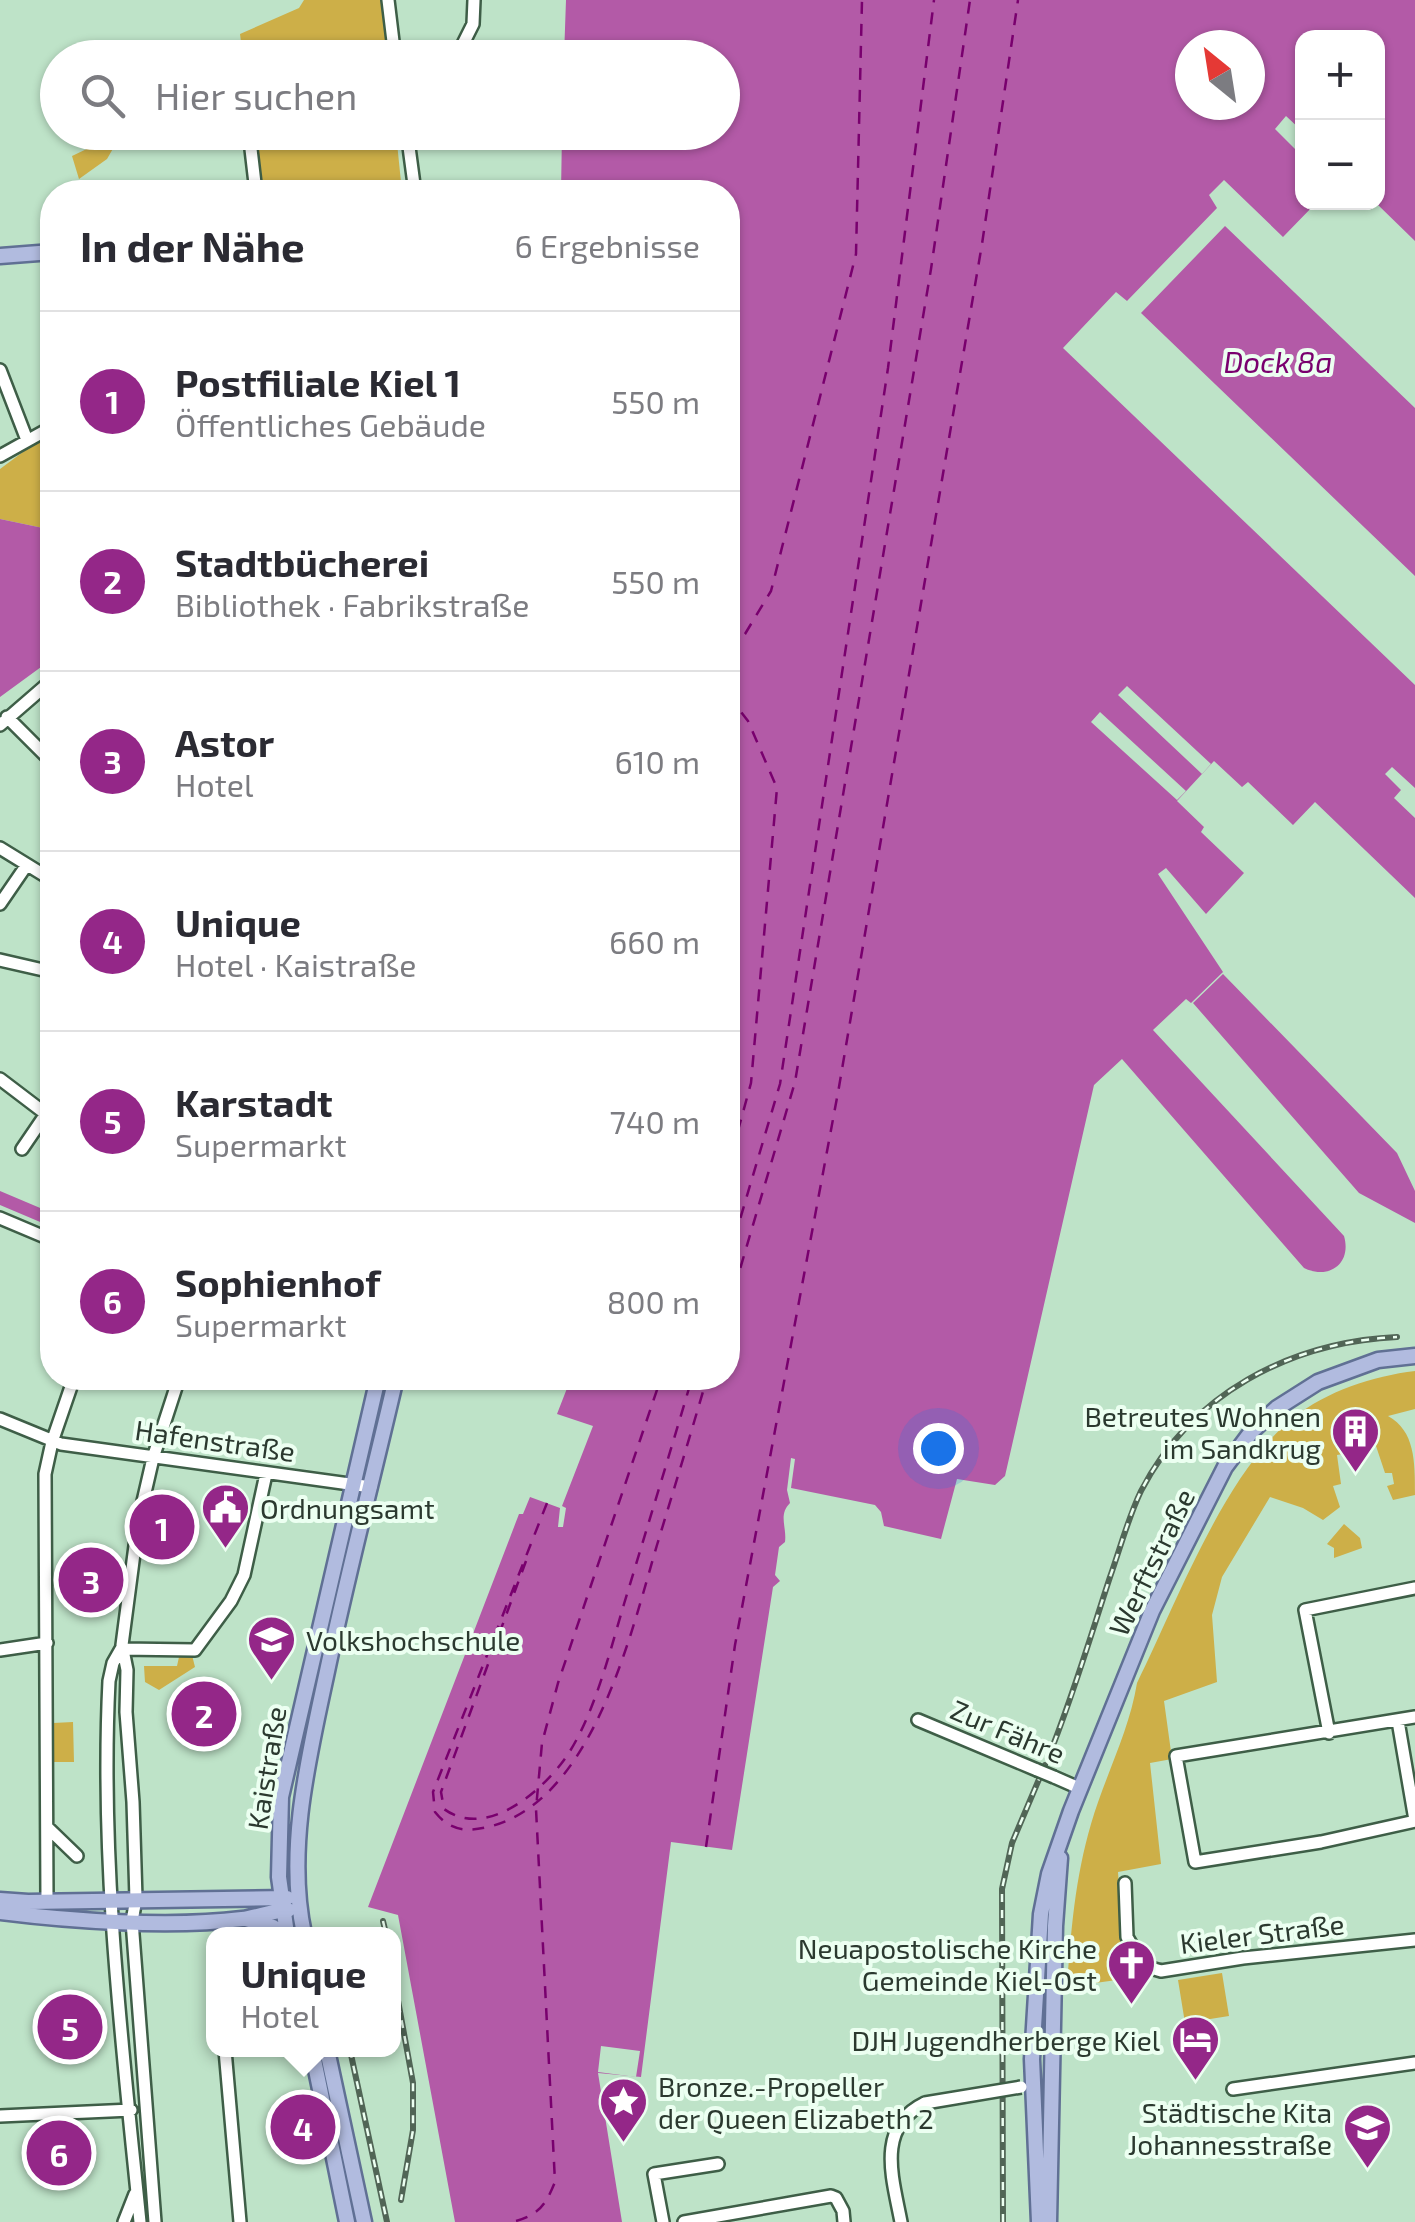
<!DOCTYPE html>
<html lang="de">
<meta charset="utf-8">
<style>
body{margin:0;font-family:"Exo 2",sans-serif;background:#f2f2f3;color:#2b2b33}
.controls{position:absolute;right:30px;top:30px;display:grid;overflow:hidden;border-radius:20px;box-shadow:0 2px 8px #0004}
.controls button{width:90px;height:90px;display:grid;place-items:center;padding:0;border:0;border-bottom:2px solid #e1e1e2;background:#fff;color:#2b2b33;font:50px sans-serif}
.compass{position:absolute;left:1175px;top:30px;width:90px;height:90px;border-radius:50%;background:#fff;box-shadow:0 2px 8px #0004;rotate:330deg}
.you{position:absolute;left:938px;top:1448px;width:35px;height:35px;margin:-25px;border:8px solid #fff;border-radius:50%;background:#1a73e8;box-shadow:0 0 0 15px #1a73e833}
.badge{display:grid;place-items:center;width:65px;height:65px;border-radius:50%;background:#942788;color:#fff;font-size:32px;font-weight:700}
.pin{position:absolute;translate:-50% -50%;border:5px solid #fff;box-shadow:0 2px 10px #0006}
.popup{position:absolute;left:206px;top:1927px;width:195px;height:130px;box-sizing:border-box;display:grid;place-content:center;border-radius:20px;background:#fff;filter:drop-shadow(0 2px 8px #0005);font-size:32px;white-space:nowrap;color:#7c7c81}
.popup b{font-size:38px;color:#2b2b33}
.popup::after{content:'';position:absolute;left:50%;top:100%;margin-left:-20px;border:20px solid transparent;border-top-color:#fff}
.list{margin:0;padding:0;list-style:none}
h2{display:flex;justify-content:space-between;align-items:center;height:130px;margin:0;padding:0 40px;font-size:42px}
h2 small{font-size:32px;font-weight:400;color:#7c7c81}
.list li{display:grid;grid-template-columns:65px 1fr auto;gap:30px;align-items:center;box-sizing:border-box;height:180px;padding:0 40px;border-top:2px solid #e1e1e2}
.list b{display:block;font-size:38px;white-space:nowrap}
.list p{margin:0;font-size:32px;white-space:nowrap;color:#7c7c81}
.list em{font-size:32px;font-style:normal;color:#7c7c81}
.icon{flex:none;width:55px;height:55px;fill:none;stroke:currentColor;stroke-width:2;stroke-linecap:round;stroke-linejoin:round}
.map{position:relative;flex:none;width:1415px;height:2222px;overflow:hidden}
.search{position:absolute;background:#fff;box-shadow:0 2px 8px #0004;left:40px;top:40px;width:700px;height:110px;display:flex;align-items:center;gap:25px;box-sizing:border-box;padding:0 35px;border-radius:55px;color:#7c7c81;font-size:38px}
.panel{position:absolute;background:#fff;box-shadow:0 2px 8px #0004;left:40px;top:180px;width:700px;height:1210px;border-radius:40px}
.map>svg:first-child{display:block}
</style>
<div class="map">
<svg width="1415" height="2222" viewBox="0 0 1415 2222">
<rect width="100%" height="100%" fill="#bee3c8"/>
<path fill="#cdaf48" d="M304,0h77l7,57h-145l-3,-23 59,-26z
M100,132l22,1 -15,26 -28,20 -7,-23 23,-11z
M253,133h143l6,59h-141z
M52,437v98l-9,-7 -43,-9v-50l31,-23z
M1415,1371v38l-27,7c27,15 27,45 27,79l-22,5 -6,-14 7,-2 -2,-11h-7l-12,-36 -23,10 -1,6 -12,2 4,29 -8,2 7,21 -17,13 -20,-12 -33,-11 -48,80 -10,38 5,67 -53,19 8,58 -22,4 11,101 -43,8 5,70 13,22 23,10 -92,13c4,-57 8,-108 24,-163 14,-48 38,-92 46,-141 40,-81 87,-209 156,-265 34,-27 80,-42 122,-47z
M1344,1524l16,14 2,10 -28,10v-10l-7,-4z
M192,1655l3,12 -36,23 -14,-8 -1,-16h33l2,-9z
M73,1722l1,40h-20l-1,-39z
M1222,1973l7,43 -44,7 -7,-43z"/>
<path fill="#b35aa7" fill-rule="evenodd" d="M566,0h849v241l-39,-38 2,-165h-76v93l-16,-15 -11,13 27,27v46l14,1 -33,34 -59,-57 -15,15 8,13 -90,93 -11,-9 -53,56 352,337v103l-23,-21 -7,7 16,16 -7,8 21,20v80l-100,-96 -22,23 -45,-43 -6,5 -28,-26 -37,40 27,26 -3,5 43,41 -38,41 -40,-46 -8,6 65,98 -32,31 -5,-4 -33,31 191,206c8,28 -15,44 -40,32l-182,-209 -28,26 -89,391 -10,9 -38,-6 -16,60 -57,-13 -3,-14 -6,-7 -84,-17 4,-29 -4,-1 -4,32 3,13c-12,12 -3,24 -5,39l-6,5 -4,28 5,6 -7,6 -41,263 -61,-8 -30,235 -43,-4 24,149h-167l-57,-307 -30,-8 151,-393h4l7,-17 30,11 -2,19h5l3,-19 -4,-2 31,-80 -36,-12 14,-36h157v-1186h-167l1,-59 160,-1v-74l-158,-1zM1190,45h60v60h-60z
M1225,226l190,182v168l-274,-263z
M0,519l43,9 9,7v124l-52,38z
M1223,974l174,179 18,38v32l-56,-30 -166,-190z
M0,1191l52,22v14l-52,-22z"/>
<path fill="#bee3c8" d="M1127,686l84,78 -9,10 -84,-79z
M1100,712l86,79 -9,9 -86,-78z
M601,2046l39,5 -4,26 -38,-5z"/>
<g fill="none" stroke-linecap="round" stroke-linejoin="round">
<path stroke="#79006e" stroke-width="2.5" stroke-dasharray="12 10" stroke-linecap="butt" d="M728,648l17,-14 26,-43 85,-337 6,-254
M728,695l20,26 29,67 -26,295 -23,84
M728,1260l52,-176 108,-716 46,-368
M728,1310l67,-228 136,-813 39,-269
M547,1503l-114,289 2,20c15,19 31,20 53,15 105,-25 143,-194 169,-282 17,-56 34,-112 50,-167
M526,1561l-85,231 3,17c41,30 95,-15 120,-49 29,-40 46,-109 60,-156 23,-76 46,-151 68,-226
M706,1847l29,-202 104,-558 143,-843 36,-244
M516,2221c24,-7 30,-17 39,-39l-19,-373 6,-66 16,-60 103,-305"/>
<defs>
<path id="minor" d="M388,0l7,58
M456,58l17,-34 1,-24
M249,132l7,60
M407,132l8,60
M0,370l27,70
M0,456l52,-29
M7,717l45,45
M0,725l52,-45
M0,848l52,32
M0,904l26,-38
M0,960l52,12
M0,1079l46,35
M22,1149l30,-44
M0,1218l52,22
M0,1419l61,25 310,43
M121,1649l-8,14 -4,18c-9,180 13,362 31,541
M121,1649l74,1 36,-49 13,-26 22,-101
M0,1650l47,-7
M1415,1717l-239,39 19,106 126,-20 94,-21
M918,1720l119,50
M1398,1721l17,99
M1329,1733l-24,-123 110,-22
M1054,1777l25,11
M48,1828l29,28
M1125,1883l2,54 17,29 17,5 82,-13 172,-18
M47,1901l-2,-427 7,-32 22,-64
M225,2050l15,172
M1233,2089l182,-26
M0,2116l131,-6
M836,2198l7,13 1,11
M124,2222l11,-28
M155,2222l-23,-301 4,-22 -3,-97 -7,-90 1,-42 -5,-25 16,-122 15,-65 26,-80
M663,2222l-9,-48 64,-10
M684,2222l147,-26 5,2
M901,2222c-8,-43 -26,-95 24,-119"/>
<path id="major" d="M0,256l52,-4
M0,1900l28,2 259,-4
M0,1912c71,9 171,16 242,7 15,-2 29,-8 46,-9
M246,1919l27,8 12,7
M287,1934l-8,-57 2,-80 97,-419
M304,1934c-18,-84 4,-174 22,-258 21,-100 47,-199 70,-298
M312,2050l35,172
M327,2050l37,172
M1039,2222l-7,-163 9,-145 8,-40 22,-63 81,-200 73,-144 27,-36 25,-23 41,-26 60,-22 37,-4
M1049,2222l6,-296 5,-68"/>
</defs>
<use href="#minor" stroke="#3e5e47" stroke-width="16"/>
<use href="#major" stroke="#607094" stroke-width="19"/>
<use href="#minor" stroke="#fff" stroke-width="11"/>
<use href="#major" stroke="#b1bbdf" stroke-width="14"/>
<defs>
<path id="rail" d="M1048,1758c24,-59 42,-120 62,-181 10,-28 18,-59 31,-86 50,-97 149,-149 256,-154
M383,1921l3,13
M393,1973l20,110v47l-12,70
M350,2050l37,172
M1003,2222l-1,-333 10,-46 33,-78"/>
</defs>
<use href="#rail" stroke="#516556" stroke-width="6"/>
<use href="#rail" stroke="#ecfff1" stroke-width="2.5" stroke-dasharray="8" stroke-linecap="butt"/>
<defs>
<path id="minor-bridge" d="M1037,1770l17,7
M925,2103l96,-16"/>
</defs>
<use href="#minor-bridge" stroke="#3e5e47" stroke-width="16" stroke-linecap="butt"/>
<use href="#minor-bridge" stroke="#fff" stroke-width="11"/>
</g>
<defs>
<symbol id="building-pin" viewBox="-11 -11 22 30"><path d="M0 17L-7.5 6A9.5 9.5 0 1 1 7.5 6Z" fill="#942788" stroke="#ecfff1"/><path d="M-4-6H4V6H1V3H-1V6H-4ZM-2.5-4.3h1.7v1.8h-1.7ZM.8-4.3h1.7v1.8H.8ZM-2.5-1h1.7V.8h-1.7ZM.8-1h1.7V.8H.8Z" fill="#fff"/></symbol>
<symbol id="civic-pin" viewBox="-11 -11 22 30"><path d="M0 17L-7.5 6A9.5 9.5 0 1 1 7.5 6Z" fill="#942788" stroke="#ecfff1"/><path d="M-.6-6.5H3V-4.5H.6V-3L4-1V1h2V6H-6V1h2V-1L-.6-3ZM-1.2 2.5V6h2.4V2.5Z" fill="#fff"/></symbol>
<symbol id="university-pin" viewBox="-11 -11 22 30"><path d="M0 17L-7.5 6A9.5 9.5 0 1 1 7.5 6Z" fill="#942788" stroke="#ecfff1"/><path d="M0-5L7-2L0 1L-7-2ZM-4 1L0 2.5L4 1V4Q0 6-4 4Z" fill="#fff"/></symbol>
<symbol id="church-pin" viewBox="-11 -11 22 30"><path d="M0 17L-7.5 6A9.5 9.5 0 1 1 7.5 6Z" fill="#942788" stroke="#ecfff1"/><path d="M-1.2-6h2.4v3.5h3.3v2.4h-3.3V6h-2.4V-.1h-3.3v-2.4h3.3Z" fill="#fff"/></symbol>
<symbol id="hotel-pin" viewBox="-11 -11 22 30"><path d="M0 17L-7.5 6A9.5 9.5 0 1 1 7.5 6Z" fill="#942788" stroke="#ecfff1"/><path d="M-6-4.5h1.5V1H6V5H4.5V3h-9V5H-6ZM-4 0a1.8 1.8 0 1 1 3.6 0ZM.5 0V-2.5h3Q6-2.5 6 0Z" fill="#fff"/></symbol>
<symbol id="sight-pin" viewBox="-11 -11 22 30"><path d="M0 17L-7.5 6A9.5 9.5 0 1 1 7.5 6Z" fill="#942788" stroke="#ecfff1"/><path d="M0-6L1.8-2.2L6-1.7L2.9 1.2L3.7 5.4L0 3.3L-3.7 5.4L-2.9 1.2L-6-1.7L-1.8-2.2Z" fill="#fff"/></symbol>
<symbol id="school-pin" viewBox="-11 -11 22 30"><path d="M0 17L-7.5 6A9.5 9.5 0 1 1 7.5 6Z" fill="#942788" stroke="#ecfff1"/><path d="M0-5L7-2L0 1L-7-2ZM-4 1L0 2.5L4 1V4Q0 6-4 4Z" fill="#fff"/></symbol>
</defs>
<g fill-rule="evenodd">
<use href="#building-pin" x="1328" y="1404" width="55" height="75"/>
<use href="#civic-pin" x="198" y="1480" width="55" height="75"/>
<use href="#university-pin" x="244" y="1612" width="55" height="75"/>
<use href="#church-pin" x="1104" y="1936" width="55" height="75"/>
<use href="#hotel-pin" x="1168" y="2012" width="55" height="75"/>
<use href="#sight-pin" x="596" y="2074" width="55" height="75"/>
<use href="#school-pin" x="1340" y="2100" width="55" height="75"/>
</g>
<g text-anchor="middle" dominant-baseline="central" stroke-width="8" stroke-linejoin="round" paint-order="stroke">
<g font-size="28" fill="#2b392f" stroke="#ecfff1" text-anchor="end">
<text x="1321" y="1416">Betreutes Wohnen<tspan x="1321" dy="32">im Sandkrug</tspan></text>
<text x="260" y="1508" text-anchor="start">Ordnungsamt</text>
<text x="306" y="1640" text-anchor="start">Volkshochschule</text>
<text x="1097" y="1948">Neuapostolische Kirche<tspan x="1097" dy="32">Gemeinde Kiel-Ost</tspan></text>
<text x="1160" y="2040">DJH Jugendherberge Kiel</text>
<text x="658" y="2086" text-anchor="start">Bronze.-Propeller<tspan x="658" dy="32">der Queen Elizabeth 2</tspan></text>
<text x="1332" y="2112">Städtische Kita<tspan x="1332" dy="32">Johannesstraße</tspan></text>
</g>
<g font-size="28" fill="#2b392f" stroke="#ecfff1">
<text transform="translate(215 1440) rotate(8)">Hafenstraße</text>
<text transform="translate(1151 1562) rotate(-64)">Werftstraße</text>
<text transform="translate(1008 1731) rotate(23)">Zur Fähre</text>
<text transform="translate(266 1768) rotate(-81)">Kaistraße</text>
<text transform="translate(1262 1933) rotate(-7)">Kieler Straße</text>
</g>
<g font-size="30" font-style="italic" fill="#79006e" stroke="#ecfff1">
<text x="1278" y="361">Dock 8a</text>
</g>
</g>
</svg>
<div class="controls">
<button>+</button>
<button>−</button>
</div>
<svg class="compass" viewBox="-18 -18 36 36"><path d="M0-13l5 13h-10z" fill="#e53935"/><path d="M0 13l5-13h-10z" fill="#7c7c81"/></svg>
<div class="you"></div>
<div class="pin badge" style="left:162px;top:1527px">1</div>
<div class="pin badge" style="left:204px;top:1714px">2</div>
<div class="pin badge" style="left:91px;top:1580px">3</div>
<div class="pin badge" style="left:303px;top:2127px">4</div>
<div class="popup"><b>Unique</b>Hotel</div>
<div class="pin badge" style="left:70px;top:2027px">5</div>
<div class="pin badge" style="left:59px;top:2153px">6</div>
<div class="search"><svg class="icon" aria-label="search" viewBox="0 0 24 24"><circle cx="10" cy="10" r="6"/><path d="M15 15l6 6"/></svg>Hier suchen</div>
<section class="panel">
<h2>In der Nähe<small>6 Ergebnisse</small></h2>
<ul class="list">
<li><span class="badge">1</span><div><b>Postfiliale Kiel 1</b><p>Öffentliches Gebäude</p></div><em>550 m</em></li>
<li><span class="badge">2</span><div><b>Stadtbücherei</b><p>Bibliothek · Fabrikstraße</p></div><em>550 m</em></li>
<li><span class="badge">3</span><div><b>Astor</b><p>Hotel</p></div><em>610 m</em></li>
<li><span class="badge">4</span><div><b>Unique</b><p>Hotel · Kaistraße</p></div><em>660 m</em></li>
<li><span class="badge">5</span><div><b>Karstadt</b><p>Supermarkt</p></div><em>740 m</em></li>
<li><span class="badge">6</span><div><b>Sophienhof</b><p>Supermarkt</p></div><em>800 m</em></li>
</ul>
</section>
</div>
